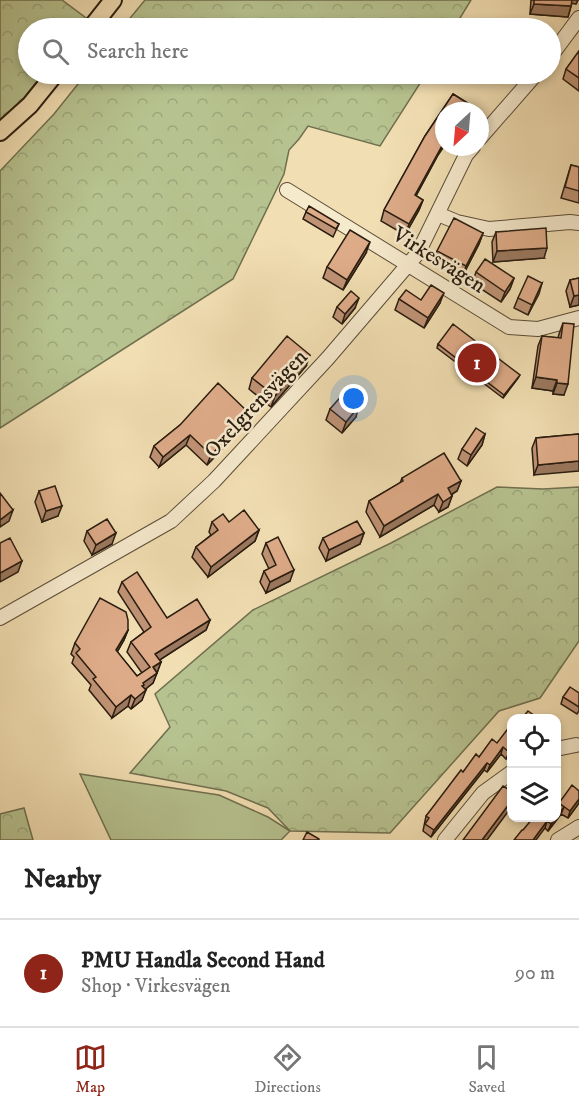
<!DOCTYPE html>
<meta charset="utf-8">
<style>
body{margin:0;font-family:"IM FELL DW Pica",serif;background:#f6f6f6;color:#222}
.controls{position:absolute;right:18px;bottom:18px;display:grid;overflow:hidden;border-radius:12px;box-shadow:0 3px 9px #0003}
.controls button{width:54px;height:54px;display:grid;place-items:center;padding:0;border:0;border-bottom:2px solid #e0e0e0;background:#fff;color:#222;font:30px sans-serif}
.compass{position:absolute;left:435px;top:102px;width:54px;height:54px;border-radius:50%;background:#fff;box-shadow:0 3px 9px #0003;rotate:206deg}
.you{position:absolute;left:354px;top:399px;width:21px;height:21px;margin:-15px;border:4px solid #fff;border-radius:50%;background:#1a73e8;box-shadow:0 0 0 9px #1a73e833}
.badge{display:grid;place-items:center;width:39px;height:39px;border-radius:50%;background:#8f2418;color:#fff;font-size:20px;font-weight:700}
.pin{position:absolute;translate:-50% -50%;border:3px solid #fff;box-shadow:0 2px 6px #0006}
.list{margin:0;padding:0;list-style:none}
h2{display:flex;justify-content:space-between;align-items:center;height:78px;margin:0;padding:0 24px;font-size:26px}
h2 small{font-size:20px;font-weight:400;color:#767676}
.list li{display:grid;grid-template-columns:39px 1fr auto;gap:18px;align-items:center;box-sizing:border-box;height:108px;padding:0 24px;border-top:2px solid #e0e0e0}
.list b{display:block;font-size:22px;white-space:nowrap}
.list p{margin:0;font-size:20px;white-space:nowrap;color:#767676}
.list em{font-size:20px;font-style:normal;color:#767676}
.icon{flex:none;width:33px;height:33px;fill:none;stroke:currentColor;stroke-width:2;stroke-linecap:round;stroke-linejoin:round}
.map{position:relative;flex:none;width:579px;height:840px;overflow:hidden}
.search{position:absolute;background:#fff;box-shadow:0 3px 9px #0003;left:18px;right:18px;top:18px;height:66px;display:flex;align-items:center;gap:15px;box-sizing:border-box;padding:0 21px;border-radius:33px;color:#767676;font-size:22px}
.sheet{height:186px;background:#fff}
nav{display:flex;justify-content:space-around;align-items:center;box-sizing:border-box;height:84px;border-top:2px solid #e0e0e0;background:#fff;font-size:16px;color:#767676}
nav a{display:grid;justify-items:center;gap:3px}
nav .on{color:#8f2418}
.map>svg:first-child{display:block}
</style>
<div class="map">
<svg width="579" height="840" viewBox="0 0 579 840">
<defs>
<pattern id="forest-crowns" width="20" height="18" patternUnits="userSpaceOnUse" patternTransform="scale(1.5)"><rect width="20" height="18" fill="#b6c28f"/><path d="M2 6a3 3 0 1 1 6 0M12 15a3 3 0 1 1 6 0" fill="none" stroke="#9ca67a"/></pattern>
</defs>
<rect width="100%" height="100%" fill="#f1deb2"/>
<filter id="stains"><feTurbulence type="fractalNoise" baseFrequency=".00333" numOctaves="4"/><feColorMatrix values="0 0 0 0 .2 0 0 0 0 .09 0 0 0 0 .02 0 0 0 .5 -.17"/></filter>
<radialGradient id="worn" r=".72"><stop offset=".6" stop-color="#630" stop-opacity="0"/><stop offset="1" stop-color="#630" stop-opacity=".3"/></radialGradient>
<path fill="url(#forest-crowns)" stroke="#706f4f" stroke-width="1.5" d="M0,0h62l24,18 -8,10h-50v46h15l-20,25 -23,21z
M145,0h326l-17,28h-332z
M86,74h340l-46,72 -72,-20 -9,13 -10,11 -5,24 -51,105 -233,149v-257l54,-57z
M497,487l46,2 36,-2v154l-39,57 -41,13 -109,122 -100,-2 -22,-23 -42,-17 -96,-18 40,-46 -15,-33 98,-84 138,-67z
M24,808l9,32h-33v-26z"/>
<path fill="#b6c28f" stroke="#706f4f" stroke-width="1.5" d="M80,774l139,21 49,22 22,14 -9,9h-170z"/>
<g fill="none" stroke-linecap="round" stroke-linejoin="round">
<defs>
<path id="minor" d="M550,57l29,-39
M480,138l56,-64
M287,190l222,137 29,2 41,-11
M438,214l19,8 32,7 81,-7 9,1
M0,618l171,-97 43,-40 114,-123 90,-105 48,-98 7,-8
M556,749l20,-4
M445,840l38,-47 29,-21
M558,840l21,-13"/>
<path id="major" d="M91,28l22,-28
M0,132l30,-27 25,-31"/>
</defs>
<use href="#minor" stroke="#5b4c38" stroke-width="16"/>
<use href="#major" stroke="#291c0f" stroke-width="20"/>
<use href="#minor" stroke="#f6eacd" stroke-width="14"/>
<use href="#major" stroke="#f1deb2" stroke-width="16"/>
</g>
<path fill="#bf9375" stroke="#291c0f" stroke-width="1.5" d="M531,0h47l-2,4 -4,-1 -4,14 -38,-3z
M579,51v40l-16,-12 3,-10z
M453,94l16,10 -3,7h-22v35l-6,9 -22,41 7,4 -4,10 -14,25 -24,-14 3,-11 41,-74z
M571,165l8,2v36l-18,-5z
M306,212l33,12 -6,13 -30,-18z
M496,232l48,26 -51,4 -1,-20z
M483,233l-4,11 -17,33 -29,-15 4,-11z
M366,253l-23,37 -20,-12 4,-11z
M476,272l38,6 -4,11 -9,13 -29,-19z
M579,278v27l-9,2 -4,-16 4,-11z
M542,283l-14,32 -14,-7 4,-10z
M399,299l22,1 19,3 -16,25 -29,-18z
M337,307l18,1 -13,16 -9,-7z
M563,323l1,72 -11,-1v-3l-21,-3 6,-42 4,-10 16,2 1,-4z
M438,344l80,34 -15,20 -66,-50z
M306,366l-35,41 -22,-18 3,-11z
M330,409l26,8 -14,16 -16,-13z
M250,414l-4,10 -39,41 -21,-20 -27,22 -9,-10 4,-11 26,-21z
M485,434l-3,11 -15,21 -9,-7 4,-10z
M579,434l-45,41 -2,-27 4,-10z
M402,478l59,3 -4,10 -6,4 1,1 -4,11 -9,5 -5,-7 -54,32 -14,-25 3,-11 31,-18z
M39,491l19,25 -16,6 -7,-20z
M212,522h17l30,8 -4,11 -47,36 -16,-20 4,-10 15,-12 -2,-3z
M87,531l25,13 -20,11 -8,-14z
M364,533l-4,11 -34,17 -7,-13 4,-10z
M266,543l24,38 -24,12 -6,-11 4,-11 5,-2 -7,-15z
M122,582l45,36 43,2 -4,10 -47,30 2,2 -8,21 -8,6 -3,11 -11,9 -3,-3 -16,12 -23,-28 2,-5 -19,-22 2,-6 -3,-3 4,-11 53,-13 -4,10 -7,12 20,24 5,-3 -15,-21 4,-10 13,-10 -26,-40z
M579,693v18l-2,3 -16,-10 2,-7z
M497,743l15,8 -6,8 -5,-5 -14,18 -3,-2 -53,67 -8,-6 3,-15 37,-44 16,-15z
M579,791v12l-11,15 -7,-4 -13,17 -3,-3 -22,2 33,-12 3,-15z"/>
<path fill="#9b785f" stroke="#291c0f" stroke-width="1.5" d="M570,0h8l-2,4 -7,-1z
M534,4l37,2 -3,11 -38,-3z
M444,142v4l-6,9 -27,50 4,-10z
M423,200l-4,10 -14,25 4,-11z
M483,233l-4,11 -17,33 4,-11z
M370,242l-4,11 -23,37 4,-10z
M547,248l-3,10 -51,4 4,-11z
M514,278l-4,11 -9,13 4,-10z
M542,283l-3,11 -11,21 4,-10z
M444,293l-4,10 -16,25 4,-10z
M579,295v10l-9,2 4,-11z
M359,298l-4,10 -13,16 3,-10z
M310,355l-4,11 -35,41 4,-11z
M520,375l-2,3 -15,20 1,-3z
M536,377l21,3 -4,11 -21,-3z
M557,383l11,1 -4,11 -11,-1z
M359,406l-3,11 -14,16 4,-11z
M250,414l-4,10 -39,41 4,-10z
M485,434l-3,11 -15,21 4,-11z
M190,435l-4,10 -27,22 4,-10z
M579,461v10l-45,4 4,-10z
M461,481l-4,10 -13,8 4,-11z
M438,494l-4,11 -54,32 4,-11z
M452,496l-4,11 -9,5 4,-10z
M62,506l-4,10 -16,6 4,-11z
M13,510l-4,11 -9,6v-7z
M259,530l-4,11 -47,36 3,-10z
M116,533l-4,11 -20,11 4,-10z
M364,533l-4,11 -34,17 3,-11z
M22,561l-4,11 -18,10v-9z
M294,570l-4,11 -24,12 4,-11z
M210,620l-4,10 -54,35 3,-11z
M128,630l-4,10 -12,21 4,-11z
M161,662l-4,11 -4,-6z
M157,673l-4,10 -11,9 4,-2 -4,10 -11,9 4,-10 8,-16z
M131,695l-3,11 -16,12 4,-11z
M503,747l-2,7 -14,18 3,-7z
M512,748v3l-6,8 3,-7z
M487,763l-3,7 -53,67 3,-7z
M579,799v4l-11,15 2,-7z
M512,800l-2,9 -23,31h-5z
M564,807l-3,7 -13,17 3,-7z
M547,821l-2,7 -9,12h-3z"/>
<path fill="#deab88" stroke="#291c0f" stroke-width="1.5" d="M534,0h38l-1,6 -37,-2z
M579,51v27l-13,-9z
M453,94l16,10 -5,7h-20v31l-29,53 8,5 -14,24 -25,-14 41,-74z
M571,165l8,2v24l-14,-4z
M309,206l30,18 -3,5 -30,-17z
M454,218l29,15 -17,33 -29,-15z
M546,228l1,20 -50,3 -1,-19z
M350,230l20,12 -23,38 -20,-13z
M485,259l29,19 -9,14 -29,-20z
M528,276l14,7 -10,22 -14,-7z
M579,278v17l-5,1 -4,-16z
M431,285l13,8 -16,25 -29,-19 7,-9 15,10z
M351,291l8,7 -14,16 -8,-7z
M563,323l11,1 -6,60 -11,-1v-3l-21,-3 6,-41 19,2z
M453,324l67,51 -16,20 -66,-51z
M287,336l23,19 -35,41 -23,-18z
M218,383l32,31 -39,41 -21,-20 -27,22 -9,-11 26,-21z
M344,393l15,13 -13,16 -16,-13z
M476,428l9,6 -14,21 -9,-6z
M579,434v27l-41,4 -2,-27z
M444,453l17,28 -13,7 4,8 -9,6 -5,-8 -54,32 -15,-25 34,-20 -1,-3z
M55,486l7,20 -16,5 -7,-20z
M0,493l13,17 -13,10z
M244,510l15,20 -48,37 -15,-20 22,-17 -6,-8 11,-8 6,8z
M107,519l9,14 -20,12 -9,-14z
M357,521l7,12 -35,17 -6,-12z
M278,537l16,33 -24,12 -6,-11 12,-6 -10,-22z
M10,538l12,23 -22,12v-30z
M137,572l30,46 30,-19 13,21 -55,34 6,8 -8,5 4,6 -14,10 1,2 -2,1 4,4 -11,9 -4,-4 -15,12 -23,-28 3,-2 -20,-24 4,-4 -5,-6 25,-45 26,14 2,8v10l-12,20 21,26 13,-9 -19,-25 20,-15 -29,-45z
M570,687l9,6v14l-16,-10z
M528,711l10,7h-16z
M510,726l2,1v21l-3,4 -6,-5 -13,18 -3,-2 -53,67 -9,-6 4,-6 -3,-2 35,-46 2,2 13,-18 3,3 13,-18 5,4z
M512,785v15l-30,40h-19l40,-54 5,3z
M572,785l7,6v8l-9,12 -11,-8z
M556,801l8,6 -8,10z
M533,818h23l-5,6 -4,-3 -14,19h-19l8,-10h1z
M307,832l12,7v1h-16z"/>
<g text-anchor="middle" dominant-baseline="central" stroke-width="5" stroke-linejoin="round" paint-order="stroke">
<g font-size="22" fill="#291c0f" stroke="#f6eacd">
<text transform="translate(439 260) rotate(32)">Virkesvägen</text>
<text transform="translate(256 404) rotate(-47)">Oxelgrensvägen</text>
</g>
</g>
<rect width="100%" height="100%" filter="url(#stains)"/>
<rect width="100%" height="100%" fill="url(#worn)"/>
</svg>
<div class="controls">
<button><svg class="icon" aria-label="locate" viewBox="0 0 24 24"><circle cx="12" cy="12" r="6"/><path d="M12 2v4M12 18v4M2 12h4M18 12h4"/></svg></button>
<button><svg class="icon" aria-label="layers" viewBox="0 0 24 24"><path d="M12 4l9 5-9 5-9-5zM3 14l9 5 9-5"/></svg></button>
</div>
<svg class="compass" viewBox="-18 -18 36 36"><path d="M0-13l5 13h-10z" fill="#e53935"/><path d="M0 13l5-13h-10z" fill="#767676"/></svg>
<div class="you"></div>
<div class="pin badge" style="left:477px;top:363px">1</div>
<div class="search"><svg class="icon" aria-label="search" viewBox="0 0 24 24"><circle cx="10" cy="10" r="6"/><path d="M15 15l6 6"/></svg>Search here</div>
</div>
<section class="sheet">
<h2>Nearby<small></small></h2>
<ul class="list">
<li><span class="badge">1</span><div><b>PMU Handla Second Hand</b><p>Shop · Virkesvägen</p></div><em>90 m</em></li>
</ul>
</section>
<nav>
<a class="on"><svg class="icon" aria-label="map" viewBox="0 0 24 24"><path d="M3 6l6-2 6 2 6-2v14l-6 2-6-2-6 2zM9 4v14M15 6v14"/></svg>Map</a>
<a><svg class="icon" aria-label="directions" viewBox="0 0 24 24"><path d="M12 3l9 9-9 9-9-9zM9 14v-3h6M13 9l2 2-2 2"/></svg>Directions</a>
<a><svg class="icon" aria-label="saved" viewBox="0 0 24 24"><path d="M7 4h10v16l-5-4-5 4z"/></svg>Saved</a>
</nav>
